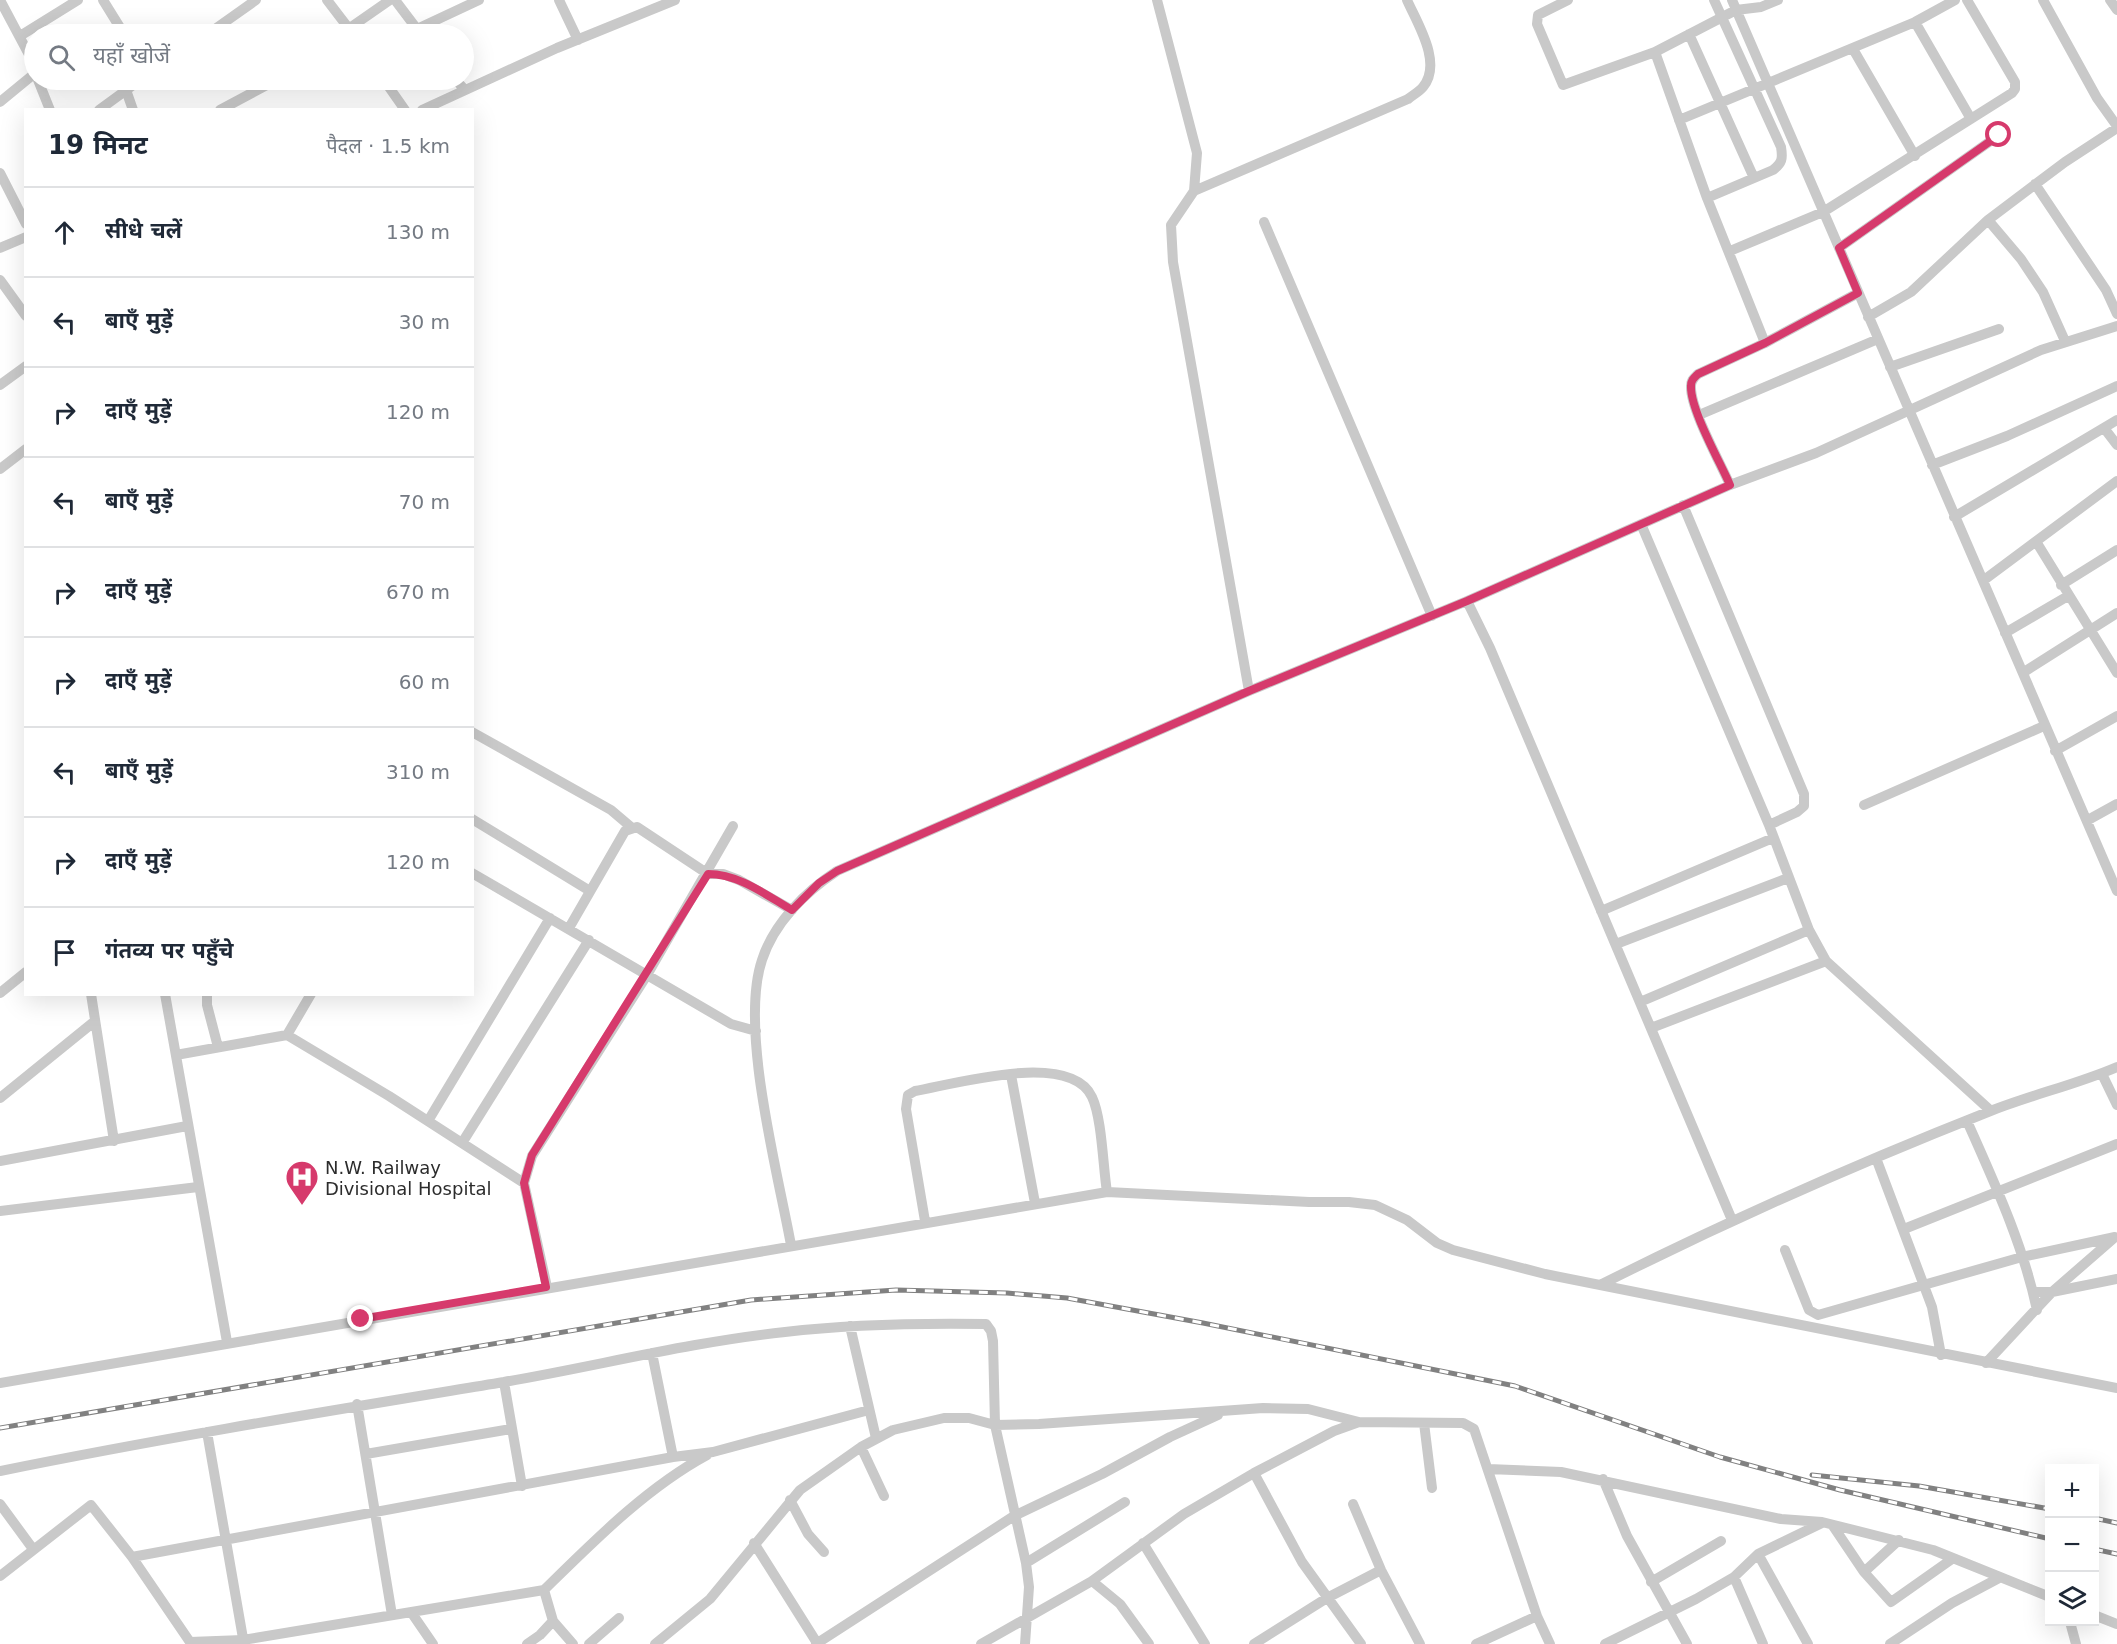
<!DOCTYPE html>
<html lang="hi">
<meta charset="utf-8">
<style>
body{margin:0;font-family:"DejaVu Sans","Noto Sans Devanagari",sans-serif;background:#f6f6f7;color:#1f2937}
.controls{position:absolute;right:18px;bottom:18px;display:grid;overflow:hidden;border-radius:0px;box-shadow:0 6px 24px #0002}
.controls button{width:54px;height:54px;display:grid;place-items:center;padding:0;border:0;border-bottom:2px solid #e0e1e3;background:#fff;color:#1f2937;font:30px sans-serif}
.stop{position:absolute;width:18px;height:18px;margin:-14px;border:4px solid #d63a6c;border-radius:50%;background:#fff}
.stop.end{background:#d63a6c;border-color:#fff;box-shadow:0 2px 6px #0008}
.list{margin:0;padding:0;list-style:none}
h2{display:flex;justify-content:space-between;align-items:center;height:78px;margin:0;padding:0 24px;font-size:26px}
h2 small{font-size:20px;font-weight:400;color:#747a83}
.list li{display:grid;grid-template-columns:39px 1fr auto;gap:18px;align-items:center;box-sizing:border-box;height:90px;padding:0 24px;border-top:2px solid #e0e1e3}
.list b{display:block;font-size:22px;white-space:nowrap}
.list em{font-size:20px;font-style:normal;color:#747a83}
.icon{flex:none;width:33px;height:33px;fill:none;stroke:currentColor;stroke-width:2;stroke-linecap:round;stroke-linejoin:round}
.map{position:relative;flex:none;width:2117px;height:1644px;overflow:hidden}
.search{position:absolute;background:#fff;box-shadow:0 6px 24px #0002;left:24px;top:24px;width:450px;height:66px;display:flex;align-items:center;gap:15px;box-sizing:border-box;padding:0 21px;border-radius:33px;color:#747a83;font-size:22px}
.panel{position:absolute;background:#fff;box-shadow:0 6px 24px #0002;left:24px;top:108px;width:450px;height:888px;border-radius:0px}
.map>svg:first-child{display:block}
</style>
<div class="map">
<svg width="2117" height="1644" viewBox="0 0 2117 1644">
<rect width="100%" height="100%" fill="#fff"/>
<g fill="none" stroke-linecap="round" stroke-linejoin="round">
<path stroke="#c9c9c9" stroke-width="10" d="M0,0l34,64
M103,0l21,34
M327,0l26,34
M395,0l25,33
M559,0l19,40
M1157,0l40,153 -3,38 -23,34 2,37 76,429
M1568,0l-30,15 -1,9 26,61 92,-33
M1732,0l385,891
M2043,0l54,98 20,28
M2110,0l7,10
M1915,22l56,97
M417,29l62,-29
M208,34l48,-34
M341,34l49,-34
M1689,34l65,144
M20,36l58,-36
M1853,49l62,107
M38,80l12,30
M384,80l21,30
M456,80l9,10
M126,90l7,20
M0,102l34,-28
M99,110l41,-30
M220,110l56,-30
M422,110l135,-62 118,-48
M1679,120l236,-98 40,-22
M0,173l26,51
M2035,184l71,106 11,24
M1194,191l214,-92c5,-4 12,-8 15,-12 20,-24 -6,-64 -16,-87
M1707,198l66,-28c9,-7 10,-11 8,-23l-67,-147
M1988,220l33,39 22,33 22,49
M1264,222l168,394
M0,248l26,-11
M1839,248l160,-113
M1730,251l93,-39 189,-119 3,-4v-7l-48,-82
M0,280l26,36
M1868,317l43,-25 77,-72 77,-58 52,-34
M1765,343l93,-50
M1890,367l109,-38
M0,385l26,-19
M1699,415l179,-76
M2104,428l13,17
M1932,465l75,-29 110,-50
M0,469l26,-20
M1730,485c-10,-23 -40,-76 -39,-99 0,-6 3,-8 7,-12l67,-31 -58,-145 -52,-146 81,-42 25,-3 17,-7
M1683,505l121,289v12l-7,6 -28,13
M1954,517l163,-97
M1641,524l128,301 40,105 17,31 165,150
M2037,543l80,130
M1984,580l133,-99
M2061,585l56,-35
M1467,601l23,47 242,572
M2005,633l63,-37
M2024,672l93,-59
M472,732l139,78 20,17
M2055,751l62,-35
M1864,805l180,-79
M472,819l118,72
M2088,820l29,-16
M472,873l259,151 25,7
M1601,911l172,-73
M569,928l56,-97 12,-4 71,47h15l16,6 53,30
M1616,944l172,-66
M0,993l26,-21
M91,994l23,147
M165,994l62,348
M207,994v11l11,42
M311,994l-24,41 102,61 135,87
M1640,1002l169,-72
M1651,1028l175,-67
M176,1055l111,-20
M2102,1074l15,31
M1011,1075l24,128
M0,1098l95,-77
M428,1121l122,-203
M1967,1121c27,61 56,123 70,189
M462,1143l127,-203
M1876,1158l56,149 9,48
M0,1161l187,-35
M0,1211l198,-24
M925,1221l-19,-112 2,-14 7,-4c40,-7 155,-41 177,6 10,21 11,70 15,95
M1904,1229l213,-85
M791,1245c-13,-72 -52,-217 -29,-285 12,-37 43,-68 75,-89l412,-180 218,-90 263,-116 86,-32 225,-103 76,-24
M1785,1250l24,60 9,5 204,-58 93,-20
M1602,1284c126,-63 254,-120 386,-172 42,-17 87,-27 129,-45
M547,1287l-23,-104 8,-27 115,-181 86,-149
M2033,1292h19l65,-13
M850,1326l26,112
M652,1353l21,104
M1986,1363l66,-71 62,-54
M504,1382l18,104
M0,1383l1107,-191 202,10h40l26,3 32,15 30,23 16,7 92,24 572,114
M357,1404l35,211
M1424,1423l8,65
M207,1432l37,212
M861,1447l23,49
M366,1454l145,-25
M1488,1469l73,3 220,47 41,3 111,28 117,47
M0,1471c167,-34 335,-61 504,-89 93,-16 186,-40 281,-50 67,-8 133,-9 201,-8l5,7 2,10 2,84 31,138 3,24 -4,57
M1254,1473l48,89 59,82
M1603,1479l24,57 60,108
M790,1500l18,34 16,18
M0,1504l33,45
M1353,1504l28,66 39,74
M1833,1526l31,46
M1899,1540l-35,32 27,30 61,-43
M754,1543l63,100
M1143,1543l62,101
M1758,1554l50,90
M132,1557l58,85 53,-2 301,-50c49,-48 102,-102 163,-135
M1026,1563l99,-61
M0,1576l91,-71 41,52 541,-100 40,-5 156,-42
M1734,1577l29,67
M1092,1581l28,23 29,40
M1651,1582l70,-41
M544,1590l9,31 20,23
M411,1612l22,32
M2094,1615l23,9
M2070,1622l6,22
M527,1644l13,-9 13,-14
M589,1644l30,-26
M655,1644l55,-45 90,-109 61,-43 32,-17 51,-12h25l26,7 44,-1 224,-16 45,1 51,13
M816,1644l198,-128 88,-42 68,-37 48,-22
M981,1644l111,-63 92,-67 70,-41 80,-42 25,-9 104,1 11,6 63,187 13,28
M1254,1644l73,-46 54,-28
M1476,1644l61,-28
M1605,1644l91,-45 38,-22 24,-23 64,-31
M1890,1644l62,-41 47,-25"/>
<defs>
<path id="rail" d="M0,1428l751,-128 145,-10 111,3 60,5 136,25 312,63 205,71 120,33 210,49
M1812,1475l107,11 131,23
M2094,1518l23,5
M2094,1549l23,5"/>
</defs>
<use href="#rail" stroke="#818181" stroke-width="5"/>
<use href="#rail" stroke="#fff" stroke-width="3" stroke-dasharray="9" stroke-linecap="butt"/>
</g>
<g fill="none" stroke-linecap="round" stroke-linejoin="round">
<path stroke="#d63a6c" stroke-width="8" d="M361,1319l185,-32 -22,-104 8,-28 176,-281c31,0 58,21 84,36l27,-27 18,-12 412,-180 218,-90 263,-116c-10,-23 -40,-76 -39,-99 0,-6 3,-8 7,-12l67,-31 93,-50 -19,-45 160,-113"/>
</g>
<defs>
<symbol id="hospital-pin" viewBox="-11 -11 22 30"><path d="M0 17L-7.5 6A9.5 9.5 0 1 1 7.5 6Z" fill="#d63a6c" stroke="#fff"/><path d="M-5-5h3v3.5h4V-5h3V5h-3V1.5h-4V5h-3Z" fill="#fff"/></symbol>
</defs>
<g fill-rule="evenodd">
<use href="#hospital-pin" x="283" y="1158" width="38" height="52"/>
</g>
<g text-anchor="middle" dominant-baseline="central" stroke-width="6" stroke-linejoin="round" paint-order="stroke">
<g font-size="18" fill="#2c2c2c" stroke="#fff" text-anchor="start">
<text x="325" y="1167">N.W. Railway<tspan x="325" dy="21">Divisional Hospital</tspan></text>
</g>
</g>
</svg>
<div class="controls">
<button>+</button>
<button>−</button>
<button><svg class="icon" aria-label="layers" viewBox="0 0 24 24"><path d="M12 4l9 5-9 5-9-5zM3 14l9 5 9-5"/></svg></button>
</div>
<div class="stop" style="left:1999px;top:135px"></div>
<div class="stop end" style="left:361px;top:1319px"></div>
<div class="search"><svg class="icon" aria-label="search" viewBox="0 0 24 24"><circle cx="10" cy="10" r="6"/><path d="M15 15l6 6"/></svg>यहाँ खोजें</div>
<section class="panel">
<h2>19 मिनट<small>पैदल · 1.5 km</small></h2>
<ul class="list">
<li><svg class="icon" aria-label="ahead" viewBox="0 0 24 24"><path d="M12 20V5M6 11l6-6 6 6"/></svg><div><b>सीधे चलें</b></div><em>130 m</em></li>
<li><svg class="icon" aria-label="left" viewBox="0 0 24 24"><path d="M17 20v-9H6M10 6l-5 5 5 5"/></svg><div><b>बाएँ मुड़ें</b></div><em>30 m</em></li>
<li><svg class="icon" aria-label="right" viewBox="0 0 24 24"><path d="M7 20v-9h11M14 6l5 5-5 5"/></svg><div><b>दाएँ मुड़ें</b></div><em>120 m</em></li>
<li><svg class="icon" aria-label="left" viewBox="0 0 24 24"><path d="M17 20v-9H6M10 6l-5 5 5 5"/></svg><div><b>बाएँ मुड़ें</b></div><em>70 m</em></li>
<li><svg class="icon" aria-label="right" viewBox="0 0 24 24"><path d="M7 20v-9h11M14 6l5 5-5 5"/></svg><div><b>दाएँ मुड़ें</b></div><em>670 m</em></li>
<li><svg class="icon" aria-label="right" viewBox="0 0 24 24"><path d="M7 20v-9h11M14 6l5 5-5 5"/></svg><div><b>दाएँ मुड़ें</b></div><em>60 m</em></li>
<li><svg class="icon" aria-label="left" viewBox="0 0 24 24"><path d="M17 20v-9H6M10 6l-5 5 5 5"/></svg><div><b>बाएँ मुड़ें</b></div><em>310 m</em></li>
<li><svg class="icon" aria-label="right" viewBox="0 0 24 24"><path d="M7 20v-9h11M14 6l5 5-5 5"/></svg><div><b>दाएँ मुड़ें</b></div><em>120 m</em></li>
<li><svg class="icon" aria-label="arrive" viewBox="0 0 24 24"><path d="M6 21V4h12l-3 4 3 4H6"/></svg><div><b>गंतव्य पर पहुँचे</b></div></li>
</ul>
</section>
</div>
